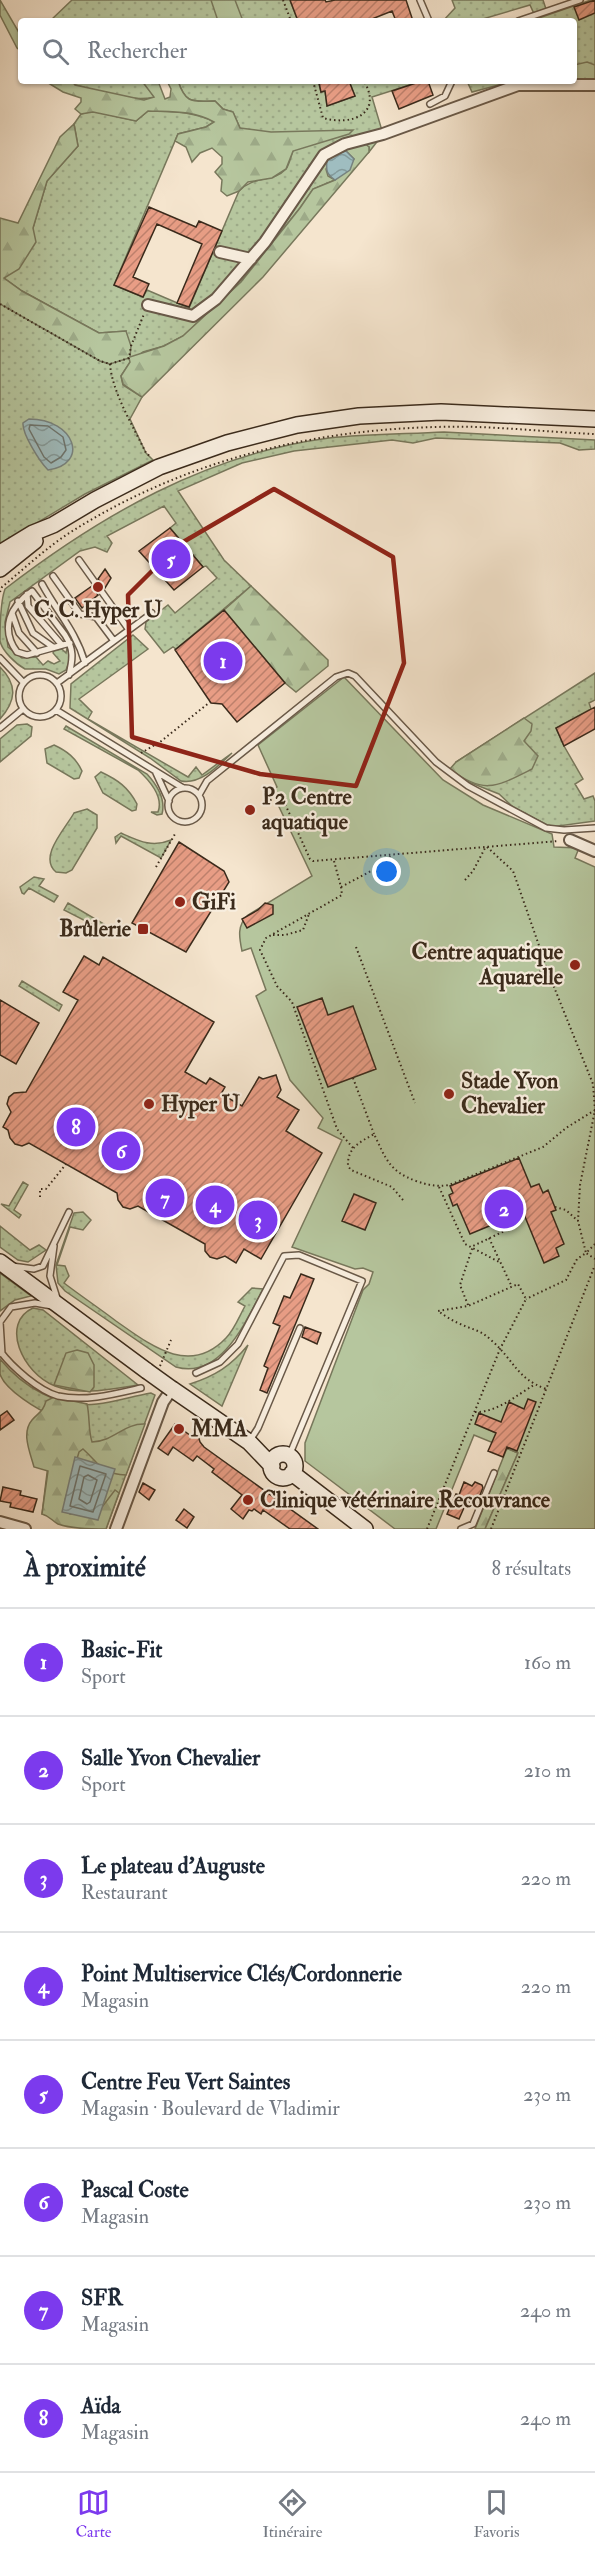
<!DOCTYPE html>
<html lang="fr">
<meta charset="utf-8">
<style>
body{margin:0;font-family:"IM FELL Double Pica",serif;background:#f2f2f3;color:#1f2937}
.you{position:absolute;left:387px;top:872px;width:21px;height:21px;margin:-15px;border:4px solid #fff;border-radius:50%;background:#1a73e8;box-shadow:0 0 0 9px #1a73e833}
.badge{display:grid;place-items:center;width:39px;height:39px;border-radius:50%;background:#7c3aed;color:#fff;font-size:20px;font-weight:700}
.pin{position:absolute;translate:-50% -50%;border:3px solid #fff;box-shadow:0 2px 6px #0006}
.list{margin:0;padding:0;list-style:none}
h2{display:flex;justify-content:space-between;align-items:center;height:78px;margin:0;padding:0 24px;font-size:26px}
h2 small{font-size:20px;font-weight:400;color:#747a83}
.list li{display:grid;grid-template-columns:39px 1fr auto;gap:18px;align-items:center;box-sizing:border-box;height:108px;padding:0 24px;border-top:2px solid #e0e1e3}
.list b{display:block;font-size:22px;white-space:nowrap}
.list p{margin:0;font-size:20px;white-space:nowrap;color:#747a83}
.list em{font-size:20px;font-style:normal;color:#747a83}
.icon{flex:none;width:33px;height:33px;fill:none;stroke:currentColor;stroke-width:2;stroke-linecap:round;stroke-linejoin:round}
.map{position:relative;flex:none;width:595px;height:1529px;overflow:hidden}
.search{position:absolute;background:#fff;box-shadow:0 2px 4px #0004;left:18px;right:18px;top:18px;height:66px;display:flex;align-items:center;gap:15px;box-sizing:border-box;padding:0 21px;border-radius:6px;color:#747a83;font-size:22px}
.sheet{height:942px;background:#fff}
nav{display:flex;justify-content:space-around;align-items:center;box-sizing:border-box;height:84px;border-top:2px solid #e0e1e3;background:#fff;font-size:16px;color:#747a83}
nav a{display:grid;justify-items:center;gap:3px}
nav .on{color:#7c3aed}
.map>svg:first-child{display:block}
</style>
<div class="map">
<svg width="595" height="1529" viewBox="0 0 595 1529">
<defs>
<pattern id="grass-dots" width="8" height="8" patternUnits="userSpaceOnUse" patternTransform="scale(1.5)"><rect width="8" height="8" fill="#b6c69e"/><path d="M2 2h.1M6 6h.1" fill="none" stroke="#9daa88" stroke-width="1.8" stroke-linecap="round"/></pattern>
<pattern id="forest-firs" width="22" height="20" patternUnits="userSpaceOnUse" patternTransform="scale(1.5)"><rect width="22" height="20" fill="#b6c69e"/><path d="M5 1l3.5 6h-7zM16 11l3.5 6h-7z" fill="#9daa88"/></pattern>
<pattern id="water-waves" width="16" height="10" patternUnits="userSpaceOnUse" patternTransform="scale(1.5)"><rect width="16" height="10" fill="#9fbdc0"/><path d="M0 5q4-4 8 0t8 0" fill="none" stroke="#839a9b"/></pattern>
<pattern id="building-hatch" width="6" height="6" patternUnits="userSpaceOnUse" patternTransform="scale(1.5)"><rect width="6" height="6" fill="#e89d85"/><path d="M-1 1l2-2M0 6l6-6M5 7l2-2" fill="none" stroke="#bd806c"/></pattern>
</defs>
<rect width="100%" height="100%" fill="#f5e5ce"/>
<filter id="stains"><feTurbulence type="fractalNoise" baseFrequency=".00333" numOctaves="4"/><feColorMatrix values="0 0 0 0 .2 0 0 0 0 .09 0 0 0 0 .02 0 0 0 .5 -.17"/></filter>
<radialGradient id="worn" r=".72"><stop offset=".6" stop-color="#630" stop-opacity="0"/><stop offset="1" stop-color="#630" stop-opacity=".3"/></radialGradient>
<path fill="url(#grass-dots)" stroke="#78785c" stroke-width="1.5" d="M72,0h218l8,21h-248z
M452,0h91l4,12 -12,4 -5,-11 -54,16h-33l12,-13z
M591,0h4v82l-21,-1v-60l-38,-2z
M72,81h70l13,16c-25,6 -56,-6 -80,-12z
M178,81h143l-2,3 2,8 4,-1 2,15 28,-10 -6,-15 70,1 -47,15 11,37 -14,18v-5l-24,-3 1,7 -12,3 -8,15 2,7 7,4 -22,9 -13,19 -59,74 -58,54 -19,10 -21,6 -12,9 -10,15 2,9 19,12 -12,22 16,34 7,7 -68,34 -85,51v-254l100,70 10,3 16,-33 -27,2 -77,-42 -18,-13 29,-50 14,-47 31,-35 -4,-22 7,-10 12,-3 43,10 12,-10c24,1 45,0 66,11l-8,5 -28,7 -64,151 29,12 4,-7 42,18 50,-117c15,-16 34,-8 47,-22 3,-4 5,-13 7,-18l-53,-23 -7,-16 -10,-3 -8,-8c-22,0 -29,4 -37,-20z
M467,81h47l-42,11z
M444,432l151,8v9l-16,1 -19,-7 -124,-5 -23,5 -21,-3 -98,11 -52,12 -64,28 46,69 27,26 -75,63 -3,-2 -9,6 -19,-24 1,-7 22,-17 7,8 42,-35 -11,-12 -3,1 -33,-39 6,-5 -12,-17 -57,30 5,7 -5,9 -12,-5 -15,4 -70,51 -5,20 3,25 14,11 14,-1 7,8 5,-4 6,3 6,-3 -7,-8 1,-2 8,-2 4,4 1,-5 4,8 -5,14 -7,4 -13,-5h-21c-9,-5 -23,-18 -25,-28 0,-16 0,-38 5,-52 96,-74 202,-135 324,-151 38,-4 77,-4 115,-6z
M133,635l15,14 -69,50 13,13 -4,7 100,58 8,-10 6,8 30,-22c-13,12 -31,32 -51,28l-31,-23 -80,-50 1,-24z
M0,667c18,18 16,34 0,52z
M595,673v27l-6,3 2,6 -35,19 8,18 19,33 -8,5 9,15 9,-3 2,5v20l-44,6 -38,-20 -14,-13 -33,-13 -10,-19z
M27,724l5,3 -1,9 -31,26v-23l17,-14z
M66,726l81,48c10,11 19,25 15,40l-5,1 -6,-3h7c6,-16 -9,-32 -20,-42l-74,-41z
M54,745c13,6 22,13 28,26l-3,7 -5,1 -27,-16 -2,-14z
M101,772c17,8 27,15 36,32l-1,6 -4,1 -29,-18 -8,-16z
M87,809l10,6v13l-25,42 -6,3 -10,-1c-18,-15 9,-43 18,-59z
M121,833c18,8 31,15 50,7l-10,18 -40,-22 -5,7 -1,-6z
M34,877l10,2 -5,7 19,10 -4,6 -25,-14 -5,6 -2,-1 -2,-6z
M68,903l41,24 -2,5 -43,-22z
M22,981l40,24 -3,6 -40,-25z
M23,1182l5,3 -14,25 7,5 -2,3 -18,-14 8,2z
M83,1212l8,8 -8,10 -13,-3 -13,38 8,1 4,10 -5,7c17,13 35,25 52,38 33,23 73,56 110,17 8,-8 13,-21 19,-32l-7,-4 14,-14 11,1c-17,32 -42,91 -87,78l-111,-76 -7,-8 -2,-18 18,-52z
M0,1226l30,24 9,-5 7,5 -18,12 -10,-2 -18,-13z
M0,1273l31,23 -16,4 -15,11z
M33,1308l10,2 95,75c-27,4 -57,11 -83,1 -33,-13 -55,-63 -22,-78z
M248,1345l-26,61 -32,-22c25,-8 41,-18 58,-39z
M0,1359c23,28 59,50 97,45 18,-2 36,-8 54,-11l4,2 -49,134 -64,-15 12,-98c-15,-5 -49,-26 -54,-42 0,-4 0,-11 0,-15z"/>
<path fill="url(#forest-firs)" stroke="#78785c" stroke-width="1.5" d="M0,0l21,36v15l-4,-3 -17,-33z
M587,62l8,3v17l-21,-1v-16z
M45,81h27l3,4 69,15 10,-3 -12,-16h16l7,18 5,-2 1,-8 -4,-8h11c8,24 15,20 37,20l8,8 10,3 7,16 31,4 82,-2 -4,4 -56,17 -7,18 -14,9 -24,4 -9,9 -12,5 -6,-5 1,-11 -7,-8 7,-8v-7l-10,-9 -12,5 -8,9 -6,-15 -11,-6 3,-7 28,-7 8,-5c-21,-12 -43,-10 -66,-11l-12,10 -43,-9 -12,2 -6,-5 6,-7v-4l-18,-6z
M74,124l4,22 -31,35 -14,47 3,14 -17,27 -15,9 18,13 77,42 27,-2 5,15 -1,11 34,-11 19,-10 58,-54 59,-74 13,-19 22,-9 19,-21 -8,-8 -1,-7 16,-4 8,7v5l-106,125 -121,120 -19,-13 -2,-8 9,-14 -1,-4 -19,6 -10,-3 -100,-57v-86l18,5 42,-86z
M251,586l77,74v6l-32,26 -11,-9 -61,-73z
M524,718l8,6 -1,7 -7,10 14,15 -6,13c-36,18 -48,26 -82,0l6,-7z
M77,1350l11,3 6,12v22l-4,5 -36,-7 12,-32z
M54,1397l33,7c3,13 1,25 5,38 23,-1 32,-19 53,-18l-19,51c-26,-1 -26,-11 -43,-26l-4,3 -14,48 5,14 26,1 19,-25 4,3 -13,36c-15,0 -34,0 -48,-5 -6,-3 -8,-8 -16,-10l6,-43 -14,-4c-4,-15 -13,-34 -2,-47 7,-8 11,-8 14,-19z
M507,1448l11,5 -33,76h-10z"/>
<path fill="#b6c69e" stroke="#78785c" stroke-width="1.5" d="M211,0h24l8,21h-25z
M344,677l99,103 40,25 69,29 2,13 25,1 -4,10 20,9v662h-110l33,-76 -44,-18 -38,94h-41l-90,-68v-18l58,-153 6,-6 4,-12 -10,-4 -8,1 -63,-22 50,-107 -24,-12 5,-10 -33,-38 -34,-84 10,-6 -15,-42 -9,3c-3,-14 -5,-26 6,-36l64,-39 -41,-86 6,-3 -19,-42z"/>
<path fill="url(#water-waves)" stroke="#77827e" stroke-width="1.5" d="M346,151l8,8 -4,11 -15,10c-9,-6 -9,-10 -8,-20l7,-6z
M29,419c46,0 61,45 19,51 -8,-8 -26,-36 -25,-47z
M75,1457l40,12 -17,51 -36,-8z"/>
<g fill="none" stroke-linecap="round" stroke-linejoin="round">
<path stroke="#6c746e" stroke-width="1.5" d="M30,425l18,1 15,11 3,13 -5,7 -10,6 -7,-6 -15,-28z
M80,1466l26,8 -13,38 -23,-6z
M88,1475l9,5 -7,22 -3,2 -8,-5 5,-22z"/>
</g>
<path fill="url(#building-hatch)" stroke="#3a2a1b" stroke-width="1.5" d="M290,0h35l1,2 9,-2h71l7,21h-17l-4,-10 -25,10h-69z
M595,0v13l-16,7 -5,-13z
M323,81h26l6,15 -28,10 -2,-15 -4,1 -2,-9z
M422,81h6l5,14 -34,14 -7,-18z
M149,207l47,20 3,-6 23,10 -33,76 -12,-4 25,-59 -45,-20 -24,53 16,7 -6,13 -29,-12z
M170,528l33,39 -29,23 -35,-39z
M105,569l6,9 -6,10 -7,-9z
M92,586l6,9 -16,13 -7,-10z
M224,610l61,73 -48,39 -15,-18 -11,-1 -36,-53z
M595,707v22l-31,17 -8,-18z
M179,842l45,29 5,11 -43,70 -54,-29z
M265,903l8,2v9l-26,14 -5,-9 16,-9z
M84,956l15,9 4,-8 111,65 -29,50 21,12 4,-6 15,9 -4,7 21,12 17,-29 4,2 13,-4 5,15 -4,7 22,13 -13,21 36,22 -61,106 -17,-10 -8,14 -11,-7 -8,3 -7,-2 -5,-6v-7l-67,-38 -8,3 -7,-2 -5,-7 -1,-7 -88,-50 -7,3 -7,-2 -5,-6 -2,-8 -5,-3 8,-15 -4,-8 2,-7 5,-4 12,-1 52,-92 -15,-8z
M322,998l6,17 25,-9 23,63 -48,18 -31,-80z
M0,1000l39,23 -23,41 -16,-9z
M519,1158l12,29 8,-3 4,9 5,-3 8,20 -5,2 13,32 -8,4 3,8 -15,7 -21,-51 -53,22 -13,-30 -4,2 -4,-11 4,-2 -3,-7z
M354,1194l22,9 -11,27 -23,-9z
M301,1274l13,5 -47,114 -7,-3 8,-22 -4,-2 16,-40 -7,-3 11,-27 6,2z
M305,1327l16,6 -4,11 -15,-7z
M528,1399l8,3 -19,49 -10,-4 -4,10 -15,-6 8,-18 -21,-9 4,-11 22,9 8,-20 15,7z
M7,1411l7,9 -14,10v-14z
M175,1424l16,12 7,-1 2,7 4,5 114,82h-28l-27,-19 -2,4 -7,-5 -2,2 -3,-1 -6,9 -12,-10 11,-14 -30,-23 2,-3 -17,-13 -4,5 -20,-14 -5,8 -10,-7z
M464,1482l8,4 3,-4 7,3 1,3 -7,16 -9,-3 -8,18 -12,-5 9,-20 3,1z
M143,1483l12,7 -6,10 -10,-8z
M3,1487l18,4 -1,4 17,4 -4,13 -23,-5 1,-4 -11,-2z
M184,1509l10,8 -7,11 -11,-8z"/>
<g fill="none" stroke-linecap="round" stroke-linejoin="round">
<defs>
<path id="lane" d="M420,0l9,21
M518,21l62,-21
M430,104l15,-8 7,-15
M79,560l50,70
M53,576l27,38 16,3 18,24
M42,584c15,28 34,47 43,79
M27,594l1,12 33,38
M18,601l15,32 20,14
M12,613l7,20 18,20
M0,658l23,24
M19 696a21 21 0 1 1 42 0a21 21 0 1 1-42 0Z
M69,675c4,-16 5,-26 -4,-40l-33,-44c-22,15 -32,38 -15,61l10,3 43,-12
M57,683l95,-70
M56,710l127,78
M0,728l23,-19
M156,773l13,28
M168 805a17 17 0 1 1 34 0a17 17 0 1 1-34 0Z
M199,795l8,-14 129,-104 12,-4 7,3 81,86 32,24 78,42 18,2 31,-2
M54,1246l-4,30 7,22
M12,1266l22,3 9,-3 26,-54
M0,1351c12,16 39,40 58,45 27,6 57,-2 83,-8
M2,1354l-2,-32 11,-15 24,-4 17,3
M196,1373l24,-11 18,-18 46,-88 15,-1 63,26 -73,175
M249,1442l9,-14 42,-100
M461,1529l12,-5 21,-51"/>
<path id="street" d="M220,252l31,7
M148,305l45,11 23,-17 49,-57 59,-87 21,-11 38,-10 135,-49h77
M570,840l25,11
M0,1522l25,7
M116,1529l47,-127 9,-13"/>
<path id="secondary" d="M0,553l33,-20 20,-8 42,-25 64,-33 68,-24 70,-18 62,-9 82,-4 154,7
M0,569l35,-28
M0,1262l147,109
M172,1389l77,53 23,24
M271 1466a12 12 0 1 1 24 0a12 12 0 1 1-24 0Z
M292,1473l73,56"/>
</defs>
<use href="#lane" stroke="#695948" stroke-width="8"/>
<use href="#street" stroke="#695948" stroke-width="14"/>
<use href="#secondary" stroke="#3a2a1b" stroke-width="18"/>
<path stroke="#3a2a1b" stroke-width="2" stroke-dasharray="1.5 3" stroke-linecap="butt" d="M283,0l8,21
M313,81l10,37c29,8 60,-4 41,-37
M0,304l100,57 10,3 19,-6 2,-12 13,-32
M110,364c2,28 24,64 36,89l5,4
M0,592l2,-5c23,-19 46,-41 72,-57 109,-68 234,-100 362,-103 53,-2 107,5 159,7
M141,753l19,-11 50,-40
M262,804l19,-9 29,64 3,2 246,-20
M487,847l26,24 37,106 43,107 2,26 -15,75 -2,36 8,32 -9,6 -11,21 -40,19
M334,861l7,26 47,-25 2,-6
M156,867l19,-33
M465,880l8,-9 12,-23
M341,887l1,8 -76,43 -6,12 17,36 15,16 45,127 16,19
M273,935h12l18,-5 6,-16
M356,947l59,156
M522,978l25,-9
M353,1078l21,56
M439,1187l26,57 36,19
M40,1197v-8h6l20,-25
M403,1200l-11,-13 -41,-17 -3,-4c-1,-18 12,-24 26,-32 12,25 15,37 42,47 12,4 20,6 33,4l94,-38 23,-19 29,-18
M555,1207l11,3 12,11
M489,1238l23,49
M595,1244l-9,9 9,6
M468,1305l-8,-20 13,-39 44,-21
M160,1366l11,-26
M475,1412c21,1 42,-17 59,-27
M427,1529l73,-180 26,-50 -8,-15 -50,22 -30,5c6,4 13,9 20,12 12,6 23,7 33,17 23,20 25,38 55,49
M491,1529l104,-264"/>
<use href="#lane" stroke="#f8eedf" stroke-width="5"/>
<use href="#street" stroke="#f8eedf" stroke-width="10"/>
<use href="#secondary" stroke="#f8eedf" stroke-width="15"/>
<defs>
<path id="secondary-bridge" d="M147,1371l25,18"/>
</defs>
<use href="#secondary-bridge" stroke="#3a2a1b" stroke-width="18" stroke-linecap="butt"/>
<use href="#secondary-bridge" stroke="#f8eedf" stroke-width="15"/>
</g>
<path fill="none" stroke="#8f2418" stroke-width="4.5" stroke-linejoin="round" d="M274,489l119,68 11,106 -48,123 -96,-12 -128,-37 -4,-142 50,-50z"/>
<g fill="#8f2418" stroke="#f8eedf" stroke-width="2">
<circle cx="98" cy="587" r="6"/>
<circle cx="250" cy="810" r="6"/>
<circle cx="180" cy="902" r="6"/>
<rect x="137" y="923" width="12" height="12" rx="3"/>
<circle cx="575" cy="965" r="6"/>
<circle cx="449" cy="1094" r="6"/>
<circle cx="149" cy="1104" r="6"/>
<circle cx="179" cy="1429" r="6"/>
<circle cx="248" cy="1500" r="6"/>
</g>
<g text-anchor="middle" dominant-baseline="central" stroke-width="4.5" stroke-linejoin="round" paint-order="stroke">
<g font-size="22" font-weight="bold" fill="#3a2a1b" stroke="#f8eedf" text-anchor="start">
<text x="98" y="610" text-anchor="middle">C. C. Hyper U</text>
<text x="262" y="797">P2 Centre<tspan x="262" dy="25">aquatique</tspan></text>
<text x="192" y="902">GiFi</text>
<text x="131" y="929" text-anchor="end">Brûlerie</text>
<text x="563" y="952" text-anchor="end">Centre aquatique<tspan x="563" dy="25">Aquarelle</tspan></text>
<text x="461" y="1081">Stade Yvon<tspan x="461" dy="25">Chevalier</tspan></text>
<text x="161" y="1104">Hyper U</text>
<text x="191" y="1429">MMA</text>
<text x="260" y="1500">Clinique vétérinaire Recouvrance</text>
</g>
</g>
<rect width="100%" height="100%" filter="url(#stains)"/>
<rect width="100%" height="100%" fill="url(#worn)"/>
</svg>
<div class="you"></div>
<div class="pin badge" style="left:223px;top:661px">1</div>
<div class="pin badge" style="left:504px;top:1209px">2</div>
<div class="pin badge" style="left:258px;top:1220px">3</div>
<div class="pin badge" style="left:215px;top:1205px">4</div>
<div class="pin badge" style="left:171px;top:559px">5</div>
<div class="pin badge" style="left:121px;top:1151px">6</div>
<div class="pin badge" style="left:165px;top:1198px">7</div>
<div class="pin badge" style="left:76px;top:1127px">8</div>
<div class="search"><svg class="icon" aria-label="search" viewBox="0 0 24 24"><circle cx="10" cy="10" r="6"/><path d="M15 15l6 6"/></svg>Rechercher</div>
</div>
<section class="sheet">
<h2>À proximité<small>8 résultats</small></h2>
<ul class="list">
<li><span class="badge">1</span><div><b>Basic-Fit</b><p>Sport</p></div><em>160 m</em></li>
<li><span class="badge">2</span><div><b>Salle Yvon Chevalier</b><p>Sport</p></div><em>210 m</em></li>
<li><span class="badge">3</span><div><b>Le plateau d'Auguste</b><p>Restaurant</p></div><em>220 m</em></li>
<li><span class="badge">4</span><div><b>Point Multiservice Clés/Cordonnerie</b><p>Magasin</p></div><em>220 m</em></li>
<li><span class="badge">5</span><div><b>Centre Feu Vert Saintes</b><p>Magasin · Boulevard de Vladimir</p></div><em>230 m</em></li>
<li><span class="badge">6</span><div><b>Pascal Coste</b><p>Magasin</p></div><em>230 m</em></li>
<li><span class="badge">7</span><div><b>SFR</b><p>Magasin</p></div><em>240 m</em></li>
<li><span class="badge">8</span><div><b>Aïda</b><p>Magasin</p></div><em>240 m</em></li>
</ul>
</section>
<nav>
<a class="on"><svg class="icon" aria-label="map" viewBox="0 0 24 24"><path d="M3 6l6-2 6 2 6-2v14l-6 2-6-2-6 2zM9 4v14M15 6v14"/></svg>Carte</a>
<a><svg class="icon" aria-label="directions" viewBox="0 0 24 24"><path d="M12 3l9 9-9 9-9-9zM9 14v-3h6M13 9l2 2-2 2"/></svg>Itinéraire</a>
<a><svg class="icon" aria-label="saved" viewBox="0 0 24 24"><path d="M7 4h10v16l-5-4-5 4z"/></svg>Favoris</a>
</nav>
